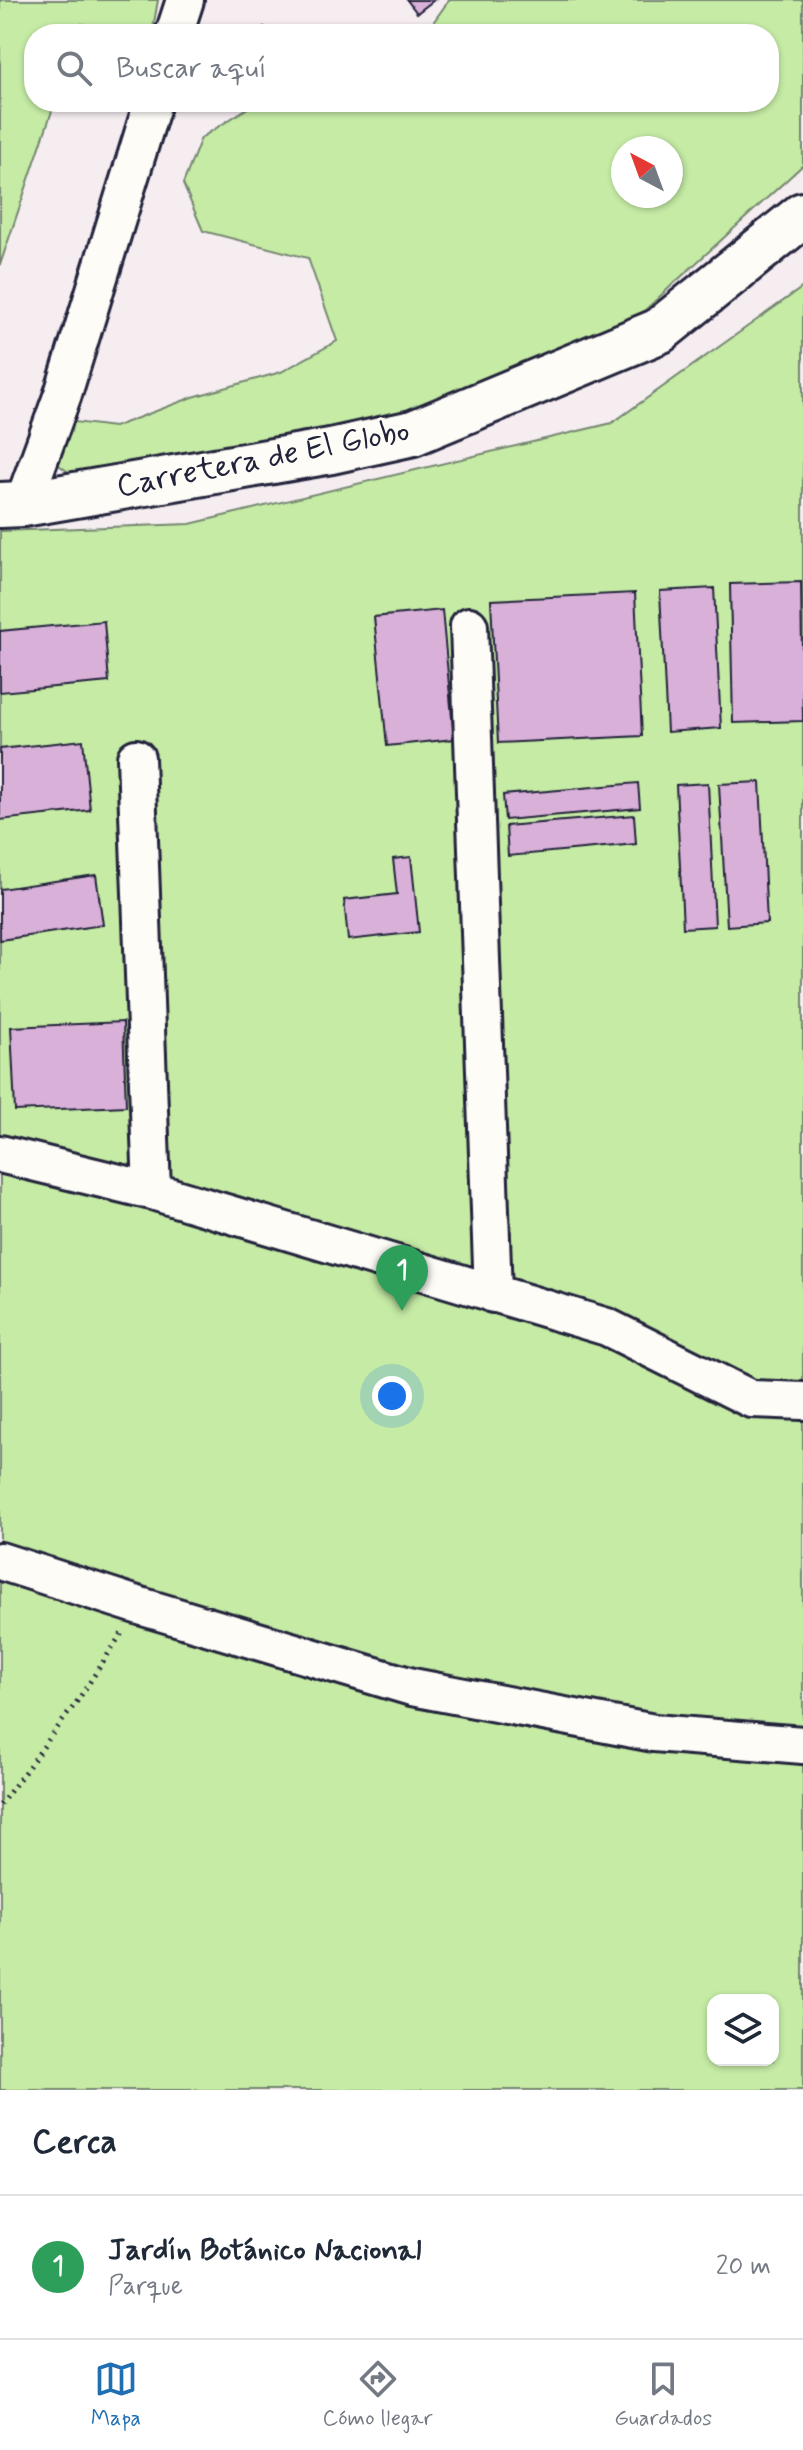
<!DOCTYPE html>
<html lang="es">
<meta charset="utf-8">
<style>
body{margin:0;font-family:Mynerve,sans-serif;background:#f2f2f3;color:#1f2937}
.controls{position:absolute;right:24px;bottom:24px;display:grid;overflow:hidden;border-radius:16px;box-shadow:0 2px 6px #0004}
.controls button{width:72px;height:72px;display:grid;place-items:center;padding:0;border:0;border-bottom:2px solid #e0e1e3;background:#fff;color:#1f2937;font:40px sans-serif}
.compass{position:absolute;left:611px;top:136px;width:72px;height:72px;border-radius:50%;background:#fff;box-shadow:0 2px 6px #0004;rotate:319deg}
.you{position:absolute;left:392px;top:1396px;width:28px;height:28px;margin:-20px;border:6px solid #fff;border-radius:50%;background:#1a73e8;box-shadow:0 0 0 12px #1a73e833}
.badge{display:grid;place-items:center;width:52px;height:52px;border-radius:50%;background:#1f6fb2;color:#fff;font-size:26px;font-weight:700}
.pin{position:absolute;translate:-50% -66px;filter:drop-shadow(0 2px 4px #0008)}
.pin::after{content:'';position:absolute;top:42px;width:28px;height:24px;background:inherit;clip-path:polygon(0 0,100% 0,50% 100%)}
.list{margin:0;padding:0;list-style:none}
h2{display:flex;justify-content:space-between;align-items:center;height:104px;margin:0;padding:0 32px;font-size:34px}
h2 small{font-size:26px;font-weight:400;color:#747a83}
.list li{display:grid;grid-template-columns:52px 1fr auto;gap:24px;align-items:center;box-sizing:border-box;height:144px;padding:0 32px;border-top:2px solid #e0e1e3}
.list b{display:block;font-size:30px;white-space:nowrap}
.list p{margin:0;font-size:26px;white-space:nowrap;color:#747a83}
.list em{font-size:26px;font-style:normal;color:#747a83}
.icon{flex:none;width:44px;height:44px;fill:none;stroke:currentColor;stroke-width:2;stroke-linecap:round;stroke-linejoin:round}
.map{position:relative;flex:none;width:803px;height:2090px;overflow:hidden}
.search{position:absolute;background:#fff;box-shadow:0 2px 6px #0004;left:24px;right:24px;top:24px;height:88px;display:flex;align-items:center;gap:20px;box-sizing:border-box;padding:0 28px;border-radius:32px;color:#747a83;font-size:30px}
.sheet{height:248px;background:#fff}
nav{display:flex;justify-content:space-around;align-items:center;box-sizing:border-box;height:112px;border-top:2px solid #e0e1e3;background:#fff;font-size:22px;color:#747a83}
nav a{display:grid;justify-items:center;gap:4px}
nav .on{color:#1f6fb2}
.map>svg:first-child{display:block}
</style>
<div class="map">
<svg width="803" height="2090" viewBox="0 0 803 2090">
<rect width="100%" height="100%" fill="#f6edf1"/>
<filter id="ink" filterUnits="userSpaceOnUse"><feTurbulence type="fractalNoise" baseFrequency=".0125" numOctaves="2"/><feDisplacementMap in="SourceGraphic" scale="16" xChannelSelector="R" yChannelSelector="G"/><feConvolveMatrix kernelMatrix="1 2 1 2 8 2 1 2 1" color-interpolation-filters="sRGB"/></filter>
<g filter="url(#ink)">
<path fill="#c5eba5" stroke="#748670" stroke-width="2" fill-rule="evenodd" d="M0,0h158l-6,34h-31l-39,-10 -4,10h-44v68h21l-55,163z
M449,0h354v165l-171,157 -223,100 -104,9 -234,43 -23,-17 19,-36 47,6 79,-30 88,-25 56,-31 -29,-83 -105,-27 -20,-47 18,-46 56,-36h512v-68h-344zM623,148h48v48h-48z
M803,287v1803h-803v-1559l190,-7 422,-101zM713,2000h60v60h-60z"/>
<path fill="#d9b1d8" stroke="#22223b" stroke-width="2" d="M407,0h27l-17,13z
M264,27l17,7h-20z
M801,582l2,139 -70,2 -3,-139z
M714,588l7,140 -54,4 -7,-141z
M635,593l7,143 -144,7 -7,-143z
M442,610l12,129 -67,7 -13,-129z
M104,621l5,61 -109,10v-61z
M83,740l7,70 -90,10v-71z
M760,782l7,141 -40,3 -8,-142z
M638,783l2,25 -135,12 -2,-25z
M708,783l7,143 -32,2 -7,-143z
M634,815l2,29 -128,12 -2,-30z
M411,857l8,75 -71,8 -4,-40 53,-6 -4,-35z
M96,875l7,50 -103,15v-51z
M123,1022l3,84 -111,5 -4,-84z"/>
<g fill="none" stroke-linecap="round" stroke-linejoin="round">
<defs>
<path id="minor" d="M174,34l11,-34
M23,504l40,-110 90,-292
M469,626l24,668
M136,758l16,433
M0,1154l152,37 455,136 144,72 52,2
M0,1561l140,45 272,81 242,46 149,12"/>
<path id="major" d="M0,505l23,-1 308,-53 82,-18 246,-102 144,-116"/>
</defs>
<use href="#minor" stroke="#22223b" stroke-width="42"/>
<use href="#major" stroke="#22223b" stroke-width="50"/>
<path stroke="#22223b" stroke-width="5" stroke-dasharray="2 6" stroke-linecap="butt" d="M0,1805l76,-102 46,-70"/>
<use href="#minor" stroke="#fdfcf7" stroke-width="36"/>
<use href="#major" stroke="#fdfcf7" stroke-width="44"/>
</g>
</g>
<g text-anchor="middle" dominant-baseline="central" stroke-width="6" stroke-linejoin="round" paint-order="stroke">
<g font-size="32" fill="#22223b" stroke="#fdfcf7">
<text transform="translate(263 459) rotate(-11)">Carretera de El Globo</text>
</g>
</g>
</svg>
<div class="controls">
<button><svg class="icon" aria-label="layers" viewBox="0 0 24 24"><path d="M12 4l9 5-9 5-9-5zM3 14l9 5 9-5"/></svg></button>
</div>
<svg class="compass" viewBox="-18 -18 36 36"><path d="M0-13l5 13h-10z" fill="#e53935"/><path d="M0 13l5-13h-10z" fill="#747a83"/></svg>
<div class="you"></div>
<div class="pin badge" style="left:402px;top:1311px;background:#2e9e5b">1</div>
<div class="search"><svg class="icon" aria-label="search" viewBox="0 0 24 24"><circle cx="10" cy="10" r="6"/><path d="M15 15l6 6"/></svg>Buscar aquí</div>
</div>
<section class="sheet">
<h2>Cerca<small></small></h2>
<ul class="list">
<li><span class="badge" style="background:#2e9e5b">1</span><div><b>Jardín Botánico Nacional</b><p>Parque</p></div><em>20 m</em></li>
</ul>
</section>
<nav>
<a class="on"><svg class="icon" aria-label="map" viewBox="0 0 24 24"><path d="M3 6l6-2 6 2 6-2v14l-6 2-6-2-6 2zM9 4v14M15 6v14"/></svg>Mapa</a>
<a><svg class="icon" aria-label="directions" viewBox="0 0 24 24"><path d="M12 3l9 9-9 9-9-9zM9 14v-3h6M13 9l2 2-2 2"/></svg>Cómo llegar</a>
<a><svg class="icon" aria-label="saved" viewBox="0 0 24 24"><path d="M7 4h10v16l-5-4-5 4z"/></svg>Guardados</a>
</nav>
